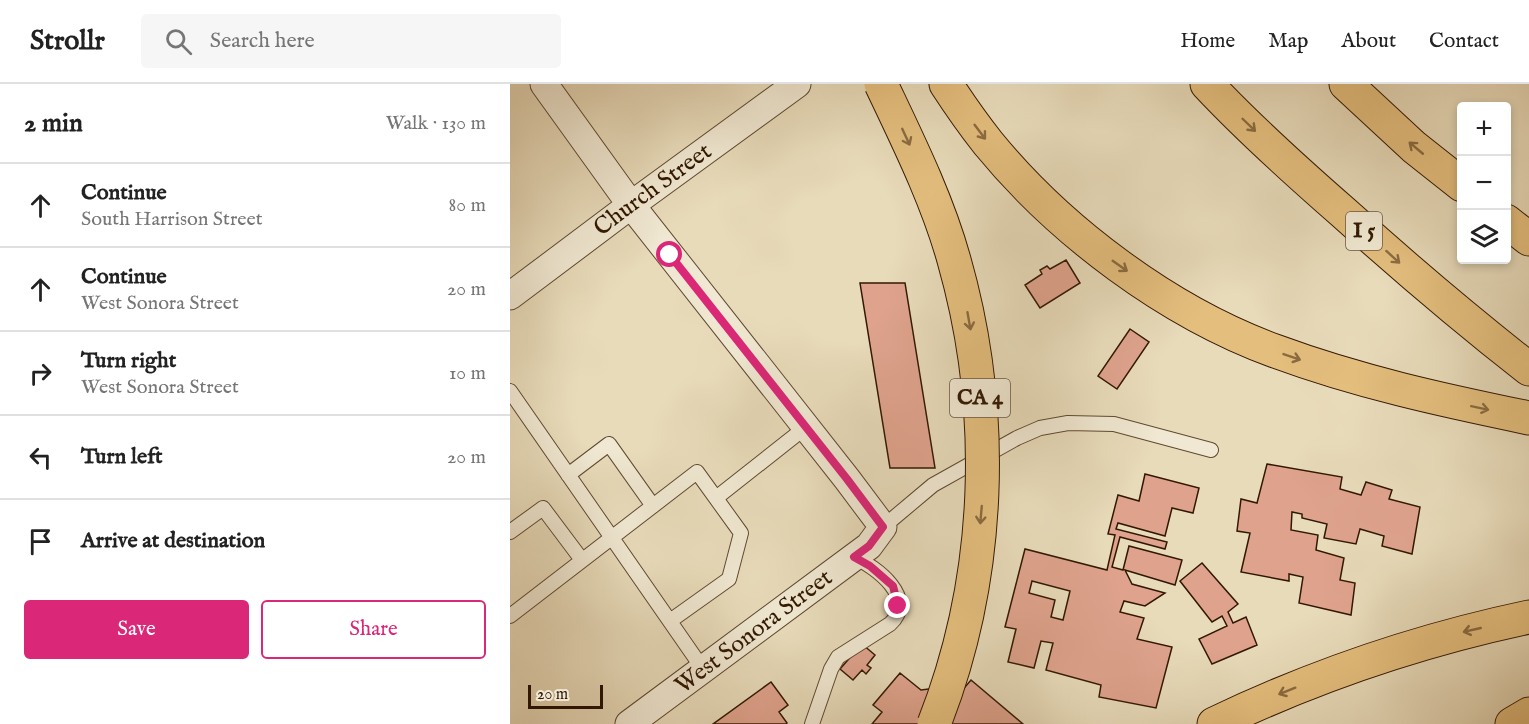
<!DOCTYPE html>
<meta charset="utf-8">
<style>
body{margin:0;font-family:"IM FELL English",serif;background:#f6f6f6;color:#222}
.controls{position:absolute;right:18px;top:18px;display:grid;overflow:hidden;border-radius:6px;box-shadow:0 3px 9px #0003}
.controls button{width:54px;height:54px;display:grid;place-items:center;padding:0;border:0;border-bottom:2px solid #e0e0e0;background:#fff;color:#222;font:30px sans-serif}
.scale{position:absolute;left:18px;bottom:15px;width:75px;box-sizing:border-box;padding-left:6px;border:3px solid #321803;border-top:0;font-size:16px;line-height:21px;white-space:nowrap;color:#321803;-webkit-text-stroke:4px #f0e8d2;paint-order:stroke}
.stop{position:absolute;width:18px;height:18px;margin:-14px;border:4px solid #db2777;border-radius:50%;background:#fff}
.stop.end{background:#db2777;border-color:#fff;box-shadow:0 2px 6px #0008}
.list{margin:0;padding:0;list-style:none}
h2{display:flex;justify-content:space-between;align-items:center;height:78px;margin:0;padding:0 24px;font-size:26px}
h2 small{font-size:20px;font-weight:400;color:#767676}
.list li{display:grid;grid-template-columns:39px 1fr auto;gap:18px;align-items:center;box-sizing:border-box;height:84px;padding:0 24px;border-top:2px solid #e0e0e0}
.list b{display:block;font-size:22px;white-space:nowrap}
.list p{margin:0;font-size:20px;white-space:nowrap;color:#767676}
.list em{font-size:20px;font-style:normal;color:#767676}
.actions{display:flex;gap:12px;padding:18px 24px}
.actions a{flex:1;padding:14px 0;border:2px solid #db2777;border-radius:6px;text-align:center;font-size:21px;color:#db2777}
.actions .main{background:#db2777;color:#fff}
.icon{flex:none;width:33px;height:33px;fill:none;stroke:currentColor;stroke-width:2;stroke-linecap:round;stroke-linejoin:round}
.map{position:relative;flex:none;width:1019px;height:640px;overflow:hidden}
header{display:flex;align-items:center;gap:36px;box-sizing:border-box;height:84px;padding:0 30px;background:#fff;border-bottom:2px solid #e0e0e0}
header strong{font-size:28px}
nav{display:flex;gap:33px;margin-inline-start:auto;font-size:21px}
.search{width:420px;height:54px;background:#f6f6f6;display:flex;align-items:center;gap:15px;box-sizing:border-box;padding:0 21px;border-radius:6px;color:#767676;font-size:22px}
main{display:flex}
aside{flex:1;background:#fff}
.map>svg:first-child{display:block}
</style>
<header>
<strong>Strollr</strong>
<div class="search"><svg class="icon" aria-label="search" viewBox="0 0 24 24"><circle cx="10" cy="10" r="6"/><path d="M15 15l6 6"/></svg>Search here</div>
<nav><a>Home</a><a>Map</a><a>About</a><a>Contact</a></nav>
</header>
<main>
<aside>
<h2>2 min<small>Walk · 130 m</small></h2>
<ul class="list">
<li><svg class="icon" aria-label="ahead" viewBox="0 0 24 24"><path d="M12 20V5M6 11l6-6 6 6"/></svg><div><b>Continue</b><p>South Harrison Street</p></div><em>80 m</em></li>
<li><svg class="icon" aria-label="ahead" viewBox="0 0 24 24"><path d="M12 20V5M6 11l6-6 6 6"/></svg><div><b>Continue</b><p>West Sonora Street</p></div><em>20 m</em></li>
<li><svg class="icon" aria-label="right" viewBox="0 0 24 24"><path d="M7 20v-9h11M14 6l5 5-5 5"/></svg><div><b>Turn right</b><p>West Sonora Street</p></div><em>10 m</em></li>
<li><svg class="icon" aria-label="left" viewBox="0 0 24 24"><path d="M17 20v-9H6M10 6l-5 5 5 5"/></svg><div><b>Turn left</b></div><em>20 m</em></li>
<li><svg class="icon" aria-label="arrive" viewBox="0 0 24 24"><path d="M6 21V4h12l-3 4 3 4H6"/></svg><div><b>Arrive at destination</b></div></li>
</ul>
<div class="actions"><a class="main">Save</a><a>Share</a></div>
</aside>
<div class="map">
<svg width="1019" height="640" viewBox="0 0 1019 640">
<rect width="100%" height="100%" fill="#e8dbba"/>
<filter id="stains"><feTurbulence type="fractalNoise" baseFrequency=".00333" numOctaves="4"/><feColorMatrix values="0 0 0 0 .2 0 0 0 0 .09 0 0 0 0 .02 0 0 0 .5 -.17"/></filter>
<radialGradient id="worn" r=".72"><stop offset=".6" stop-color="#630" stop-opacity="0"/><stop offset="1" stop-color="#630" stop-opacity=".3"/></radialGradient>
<path fill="#dfa38d" stroke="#321803" stroke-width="1.5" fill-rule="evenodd" d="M556,176l14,23 -40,25 -15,-23 17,-11 -2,-4 7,-4 3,3z
M350,199h45l30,185h-45z
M620,245l19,13 -32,47 -19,-13z
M757,380l75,13 -2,12 21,6 5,-13 26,8 -3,9 31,8 -8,47 -30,-8 2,-10 -24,-7 -4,15 -32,-6 3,-14 -25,-6v-4l-10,-2 -1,18 27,5 -2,15 28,8 -4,22 15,3 -4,32 -52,-12 4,-26 -14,-3v7l-48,-9 9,-39 -13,-2 4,-32 16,4z
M635,390l54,14 -6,25 -21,-5 -7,28 -47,-13 -2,6 51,13 -2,7 -45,-12 -8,30 11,3 6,-24 53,14 -7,25 -50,-15 7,14 33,9 -20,13 -21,-5 -4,11 24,6 -7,21 35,8 -16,61 -57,-11 2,-12 -55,-15 7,-27 -12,-2 -7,27 -26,-6 8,-33 -11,-2 20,-78 82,21 8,-35 -7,-1 10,-39 21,6zM522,497l38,10 -7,29 -12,-3 4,-17 -26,-7z
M692,479l36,41 -10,8 5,11 13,-6 11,28 -45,19 -13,-25 28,-13 -5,-10 -10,6 -32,-41z
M352,560l13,11 -8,10 4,3 -5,6 -4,-4 -9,10 -13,-11z
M390,589l21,17 31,-4 8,7 11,-13 52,44h-151l10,-12 -9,-7z
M261,598l17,23 -9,7 8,11 -1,1h-73z"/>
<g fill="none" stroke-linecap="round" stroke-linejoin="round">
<defs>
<path id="service" d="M0,307l193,278
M58,391l41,-31 44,62
M206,414l90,-71
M373,443l50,-42 84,-47 23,-10 28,-5 46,1 97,26
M0,448l33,-24 39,52
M0,532l187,-144 44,61 -12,46 -59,42
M302,640l19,-55 7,-12 52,-33c28,-26 -14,-57 -36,-67"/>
<g id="minor">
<path d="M34,0l87,121 216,274 36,48 -14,19 -240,178"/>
<path id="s1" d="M0,212l121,-91 166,-121"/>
</g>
<path id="motorway" d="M436,0c13,20 27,40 42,59 72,88 180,169 287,208 84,31 167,49 254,67
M697,0c43,46 90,88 137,129 60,54 121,106 185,156
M836,0l68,63 48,38
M996,137l23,18
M704,640c100,-48 206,-84 315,-107
M1002,640l17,-10"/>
</defs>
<use href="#service" stroke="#604931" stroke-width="16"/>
<use href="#minor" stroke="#604931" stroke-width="29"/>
<use href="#motorway" stroke="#321803" stroke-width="35"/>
<use href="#service" stroke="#f0e8d2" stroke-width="14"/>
<use href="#minor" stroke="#f0e8d2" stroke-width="27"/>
<use href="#motorway" stroke="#e4be7d" stroke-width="33"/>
<defs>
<path id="motorway-bridge" d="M371,0c27,57 56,115 73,176 43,151 38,317 -20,464"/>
</defs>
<use href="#motorway-bridge" stroke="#321803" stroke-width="35" stroke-linecap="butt"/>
<use href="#motorway-bridge" stroke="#e4be7d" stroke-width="33"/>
</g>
<defs><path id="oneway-shaft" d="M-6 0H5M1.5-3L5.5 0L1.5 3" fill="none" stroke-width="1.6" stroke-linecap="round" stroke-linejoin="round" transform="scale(1.5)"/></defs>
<g stroke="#8b6b40">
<use href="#oneway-shaft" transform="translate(739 41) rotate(44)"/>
<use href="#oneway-shaft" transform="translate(470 48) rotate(53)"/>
<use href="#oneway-shaft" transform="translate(396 53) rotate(65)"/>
<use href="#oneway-shaft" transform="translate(906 64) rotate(-140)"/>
<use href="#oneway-shaft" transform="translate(883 173) rotate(42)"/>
<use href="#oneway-shaft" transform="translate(610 182) rotate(35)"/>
<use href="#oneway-shaft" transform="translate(459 237) rotate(80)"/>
<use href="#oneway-shaft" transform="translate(782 273) rotate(19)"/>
<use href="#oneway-shaft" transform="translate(970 324) rotate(12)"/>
<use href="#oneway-shaft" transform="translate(471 431) rotate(95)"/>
<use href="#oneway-shaft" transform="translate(962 546) rotate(167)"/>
<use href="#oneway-shaft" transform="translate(777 607) rotate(158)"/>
</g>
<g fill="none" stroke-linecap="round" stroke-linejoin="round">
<path stroke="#db2777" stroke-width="8" d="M160,171l177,224 36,48 -14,19 -15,11 16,9 23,20 5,20"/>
</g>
<g text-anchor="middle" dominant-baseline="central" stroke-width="4.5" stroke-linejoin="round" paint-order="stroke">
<g fill="#f0e8d2" stroke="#6b5641" stroke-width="1.5">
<rect x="836" y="128" width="36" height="38" rx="4.5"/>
<rect x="440" y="295" width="60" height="38" rx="4.5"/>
</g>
<g font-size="22" font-weight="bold" fill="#321803">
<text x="854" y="147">I 5</text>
<text x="470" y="314">CA 4</text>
</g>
<g font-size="24" fill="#321803" stroke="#f0e8d2">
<text stroke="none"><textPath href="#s1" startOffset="178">Church Street</textPath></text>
<text transform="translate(244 548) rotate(-37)">West Sonora Street</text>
</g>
</g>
<rect width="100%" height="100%" filter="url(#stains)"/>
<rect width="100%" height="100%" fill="url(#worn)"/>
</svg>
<div class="controls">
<button>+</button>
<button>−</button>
<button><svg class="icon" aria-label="layers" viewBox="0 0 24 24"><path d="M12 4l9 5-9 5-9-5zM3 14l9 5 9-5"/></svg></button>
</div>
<div class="scale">20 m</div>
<div class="stop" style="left:160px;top:171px"></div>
<div class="stop end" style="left:388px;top:522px"></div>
</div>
</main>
